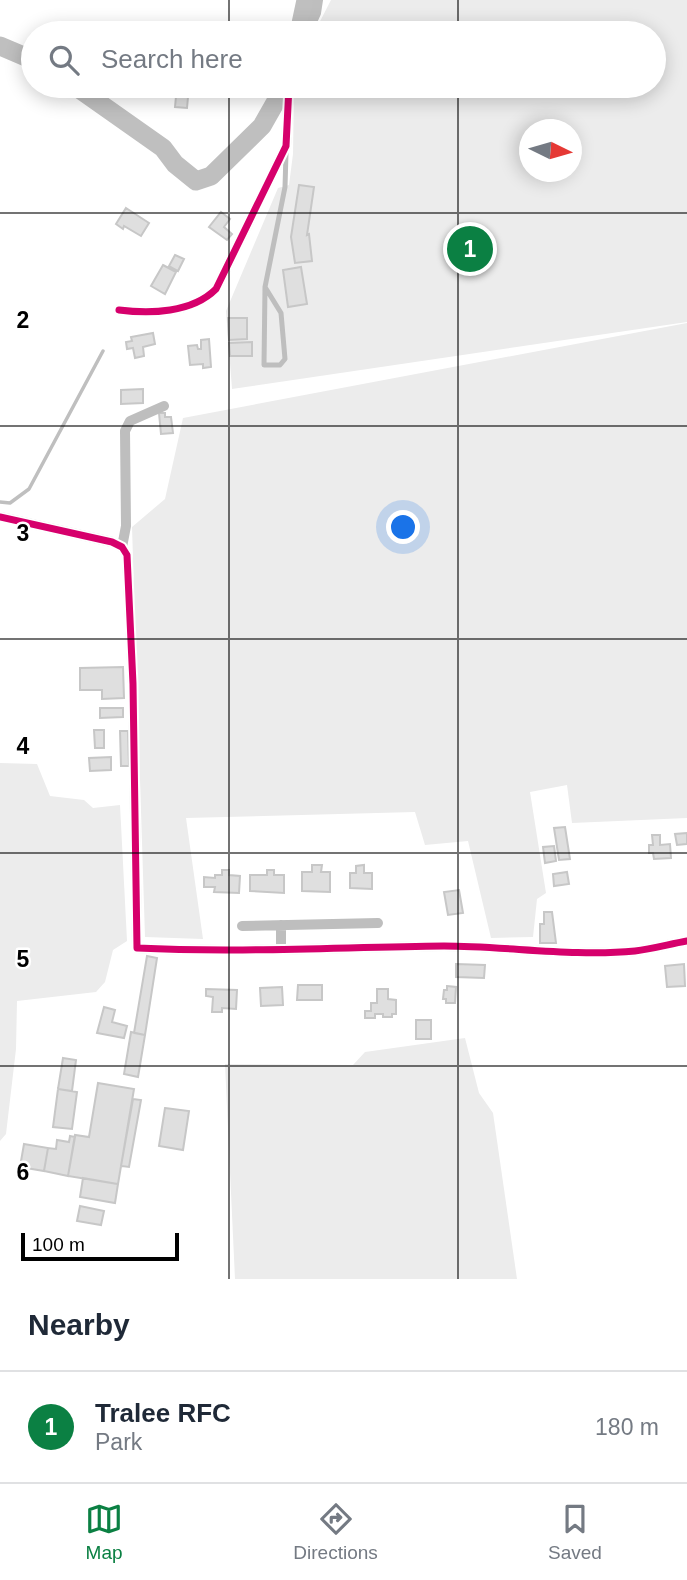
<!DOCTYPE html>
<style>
body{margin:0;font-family:Arial,sans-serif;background:#f2f2f3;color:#1f2937}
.compass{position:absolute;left:519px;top:119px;width:63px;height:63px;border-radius:50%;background:#fff;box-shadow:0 4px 18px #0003;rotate:95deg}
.scale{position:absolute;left:21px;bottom:18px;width:158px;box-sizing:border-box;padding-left:7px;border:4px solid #000;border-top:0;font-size:19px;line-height:24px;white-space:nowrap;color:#000;-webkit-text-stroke:5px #fff;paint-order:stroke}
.you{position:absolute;left:404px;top:528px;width:24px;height:24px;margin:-18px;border:5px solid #fff;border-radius:50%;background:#1a73e8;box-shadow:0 0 0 10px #1a73e833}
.badge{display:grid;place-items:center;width:46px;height:46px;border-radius:50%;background:#0b8043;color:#fff;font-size:23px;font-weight:700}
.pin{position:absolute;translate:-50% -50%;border:4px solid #fff;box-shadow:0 2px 7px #0006}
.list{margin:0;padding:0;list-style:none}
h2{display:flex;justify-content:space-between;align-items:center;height:91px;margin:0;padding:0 28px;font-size:30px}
h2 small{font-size:23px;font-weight:400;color:#747a83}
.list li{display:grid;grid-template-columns:46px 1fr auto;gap:21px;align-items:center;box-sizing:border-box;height:112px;padding:0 28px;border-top:2px solid #e0e1e3}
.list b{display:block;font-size:26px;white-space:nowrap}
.list p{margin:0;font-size:23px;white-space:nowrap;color:#747a83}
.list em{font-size:23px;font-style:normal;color:#747a83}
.icon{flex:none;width:38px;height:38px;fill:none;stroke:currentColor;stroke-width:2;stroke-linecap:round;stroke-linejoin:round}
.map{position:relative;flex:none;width:687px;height:1279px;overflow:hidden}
.search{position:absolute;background:#fff;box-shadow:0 4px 18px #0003;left:21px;right:21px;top:21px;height:77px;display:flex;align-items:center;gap:18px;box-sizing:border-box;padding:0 24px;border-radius:38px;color:#747a83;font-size:26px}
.sheet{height:203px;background:#fff}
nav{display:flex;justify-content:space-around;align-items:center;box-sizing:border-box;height:98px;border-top:2px solid #e0e1e3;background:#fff;font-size:19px;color:#747a83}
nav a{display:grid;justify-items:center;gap:4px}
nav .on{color:#0b8043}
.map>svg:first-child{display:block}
</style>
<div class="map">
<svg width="687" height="1279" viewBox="0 0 687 1279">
<rect width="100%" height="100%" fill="#fff"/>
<path fill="#ececec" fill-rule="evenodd" d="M331,0h356v322l-455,67 -6,-78 52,-123 11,-3 4,-31 1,-68h360v-53h-340zM530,130h42v42h-42z
M687,323v495l-115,5 -5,-38 -37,7 16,101 -9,6 -4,38 -42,1 -23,-97 -43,4 -10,-33 -229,6 17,121 -58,-2 -13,-410 33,-28 18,-81z
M0,763l37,1 13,32 34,4 9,8 27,-3 7,136 -14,9 -8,32 -9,10 -79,9 -1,48 -10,85 -6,7z
M465,1038l14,55 14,20 24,166h-282l-10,-215 128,1 12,-13z"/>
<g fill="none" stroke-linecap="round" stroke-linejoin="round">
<path stroke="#bfbfbf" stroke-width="3.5" d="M0,502l10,1 19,-14 74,-138"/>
<path stroke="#bfbfbf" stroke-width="19" d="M299,33l7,-33
M0,46l33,14
M75,86l88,62 12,16 21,17 15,-5 51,-50 17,-30 3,-10"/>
</g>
<path fill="#dfdfdf" stroke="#c7c7c7" stroke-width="2" d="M177,86h12l-2,22 -12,-1z
M299,185l15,2 -7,48 2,-1 3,27 -17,2 -4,-26z
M126,208l23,15 -8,13 -17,-10 -1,3 -7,-5z
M221,212l9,7 -6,8 8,7 -5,6 -18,-13z
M175,255l9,4 -6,12 -9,-5z
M163,265l13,7 -11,22 -14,-8z
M301,267l6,37 -19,3 -5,-37z
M228,318h19v21l-18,1z
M153,333l2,11 -12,3 1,9 -9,2 -2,-10 -6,1 -1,-7 6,-1 -1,-4z
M209,339l2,28 -8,1v-4l-13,1 -2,-19 9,-1 1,4h3v-9z
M252,342v14h-22l-1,-13z
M143,389v14l-22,1v-14z
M159,413h6v4h6l2,16 -12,1z
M123,667l1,31 -22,1v-9h-22v-22z
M100,708h23v9l-23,1z
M94,730h10v18h-9z
M120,731h8l1,35h-8z
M111,757v13l-21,1 -1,-13z
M565,827l5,32 -11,1 -5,-32z
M687,833v11l-10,1 -2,-11z
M652,835h8v10l10,-1 1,14 -17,1 -1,-6h-4v-8h4z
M554,846l2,15 -11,2 -2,-16z
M312,865h10l-1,7h9v20l-28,-1v-19h10z
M364,865v8h8v16l-22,-1v-15h6v-7z
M222,870h7v5l11,1 -1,17 -25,-1 1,-5h-11v-10l11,1v-3h7z
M267,870h7v5h10v18l-34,-2v-16h17z
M567,872l2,12 -15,2 -1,-12z
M459,890l4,23 -15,2 -4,-23z
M544,912h8l4,31h-16v-19h4z
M147,956l10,2 -12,77 -11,-2z
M456,964l29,1 -1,13 -28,-1z
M684,964l1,22 -18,1 -2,-21z
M298,985h24v15h-25z
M447,986l9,1 -1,16h-9v-4h-3l1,-9h3z
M282,987l1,18 -22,1 -1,-18z
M206,989l31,1 -1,19 -14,-1v4h-10l1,-15 -7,-1z
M377,989h11v10l8,1v14h-4v3h-9v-3h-8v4h-10v-7h6v-8h6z
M104,1007l11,3 -3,12 15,4 -3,12 -27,-5z
M416,1020h15v19h-15z
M131,1032l14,3 -7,42 -14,-3z
M63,1058l13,2 -4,31 -14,-2z
M98,1083l36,6 -16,95 -50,-8 7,-41 14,2z
M58,1089l19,3 -5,37 -19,-2z
M133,1099l8,1 -12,67 -8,-1z
M165,1108l24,3 -6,39 -24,-4z
M70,1136l5,1 -7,39 -24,-5 4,-23 8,1 1,-9 12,2z
M24,1144l24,4 -4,23 -24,-4z
M83,1178l35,6 -3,19 -35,-6z
M80,1206l24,5 -3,14 -24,-4z"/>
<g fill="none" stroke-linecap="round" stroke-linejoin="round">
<path stroke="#bebebe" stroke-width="5" d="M265,287l-1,78h16l5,-6 -4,-46 -16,-26 20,-100 1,-34"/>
<path stroke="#bebebe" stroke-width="10" d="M307,33l9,-20 2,-13
M119,310c31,4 73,3 97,-21l70,-143 3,-60
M0,517l112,25 10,5 5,8 6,129 4,264c102,5 205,-1 307,-2 63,0 129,11 191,5 17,-2 35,-7 52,-10
M122,547l4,-21 -1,-95 5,-10 34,-15
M281,925v25
M242,926l136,-3"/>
<defs>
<path id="cycleway" d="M119,310c31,4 73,3 97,-21l70,-143 3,-60
M0,517l112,25 10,5 5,8 6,129 4,264c102,5 205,-1 307,-2 63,0 129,11 191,5 17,-2 35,-7 52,-10"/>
</defs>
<use href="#cycleway" stroke="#fff" stroke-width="11"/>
<use href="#cycleway" stroke="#d6006c" stroke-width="7"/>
</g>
<path fill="none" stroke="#000" stroke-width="2" stroke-opacity="0.55" d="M229,0v33M458,0v33M229,86v1193M458,86v1193M0,213h687M0,426h687M0,639h687M0,853h687M0,1066h687"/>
<g font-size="23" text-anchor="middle" font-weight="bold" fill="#000" stroke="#fff" stroke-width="5" stroke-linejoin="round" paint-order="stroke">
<text x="23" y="328">2</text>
<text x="23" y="541">3</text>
<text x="23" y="754">4</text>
<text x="23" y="967">5</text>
<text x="23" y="1180">6</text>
</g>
</svg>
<svg class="compass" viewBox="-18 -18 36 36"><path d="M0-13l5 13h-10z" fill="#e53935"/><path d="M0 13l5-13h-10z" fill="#747a83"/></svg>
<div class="scale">100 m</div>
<div class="you"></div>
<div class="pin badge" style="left:470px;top:249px">1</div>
<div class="search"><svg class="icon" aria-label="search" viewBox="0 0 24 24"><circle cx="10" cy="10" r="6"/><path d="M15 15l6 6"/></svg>Search here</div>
</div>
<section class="sheet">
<h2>Nearby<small></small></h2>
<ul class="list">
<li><span class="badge">1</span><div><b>Tralee RFC</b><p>Park</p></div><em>180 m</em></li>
</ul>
</section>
<nav>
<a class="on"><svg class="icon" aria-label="map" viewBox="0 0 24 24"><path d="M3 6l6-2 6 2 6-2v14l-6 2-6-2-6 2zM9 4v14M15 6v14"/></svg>Map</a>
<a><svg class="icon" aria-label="directions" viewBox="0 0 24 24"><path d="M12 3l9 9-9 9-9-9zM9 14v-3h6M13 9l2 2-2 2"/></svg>Directions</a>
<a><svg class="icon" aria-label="saved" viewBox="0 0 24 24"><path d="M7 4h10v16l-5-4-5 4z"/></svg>Saved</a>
</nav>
